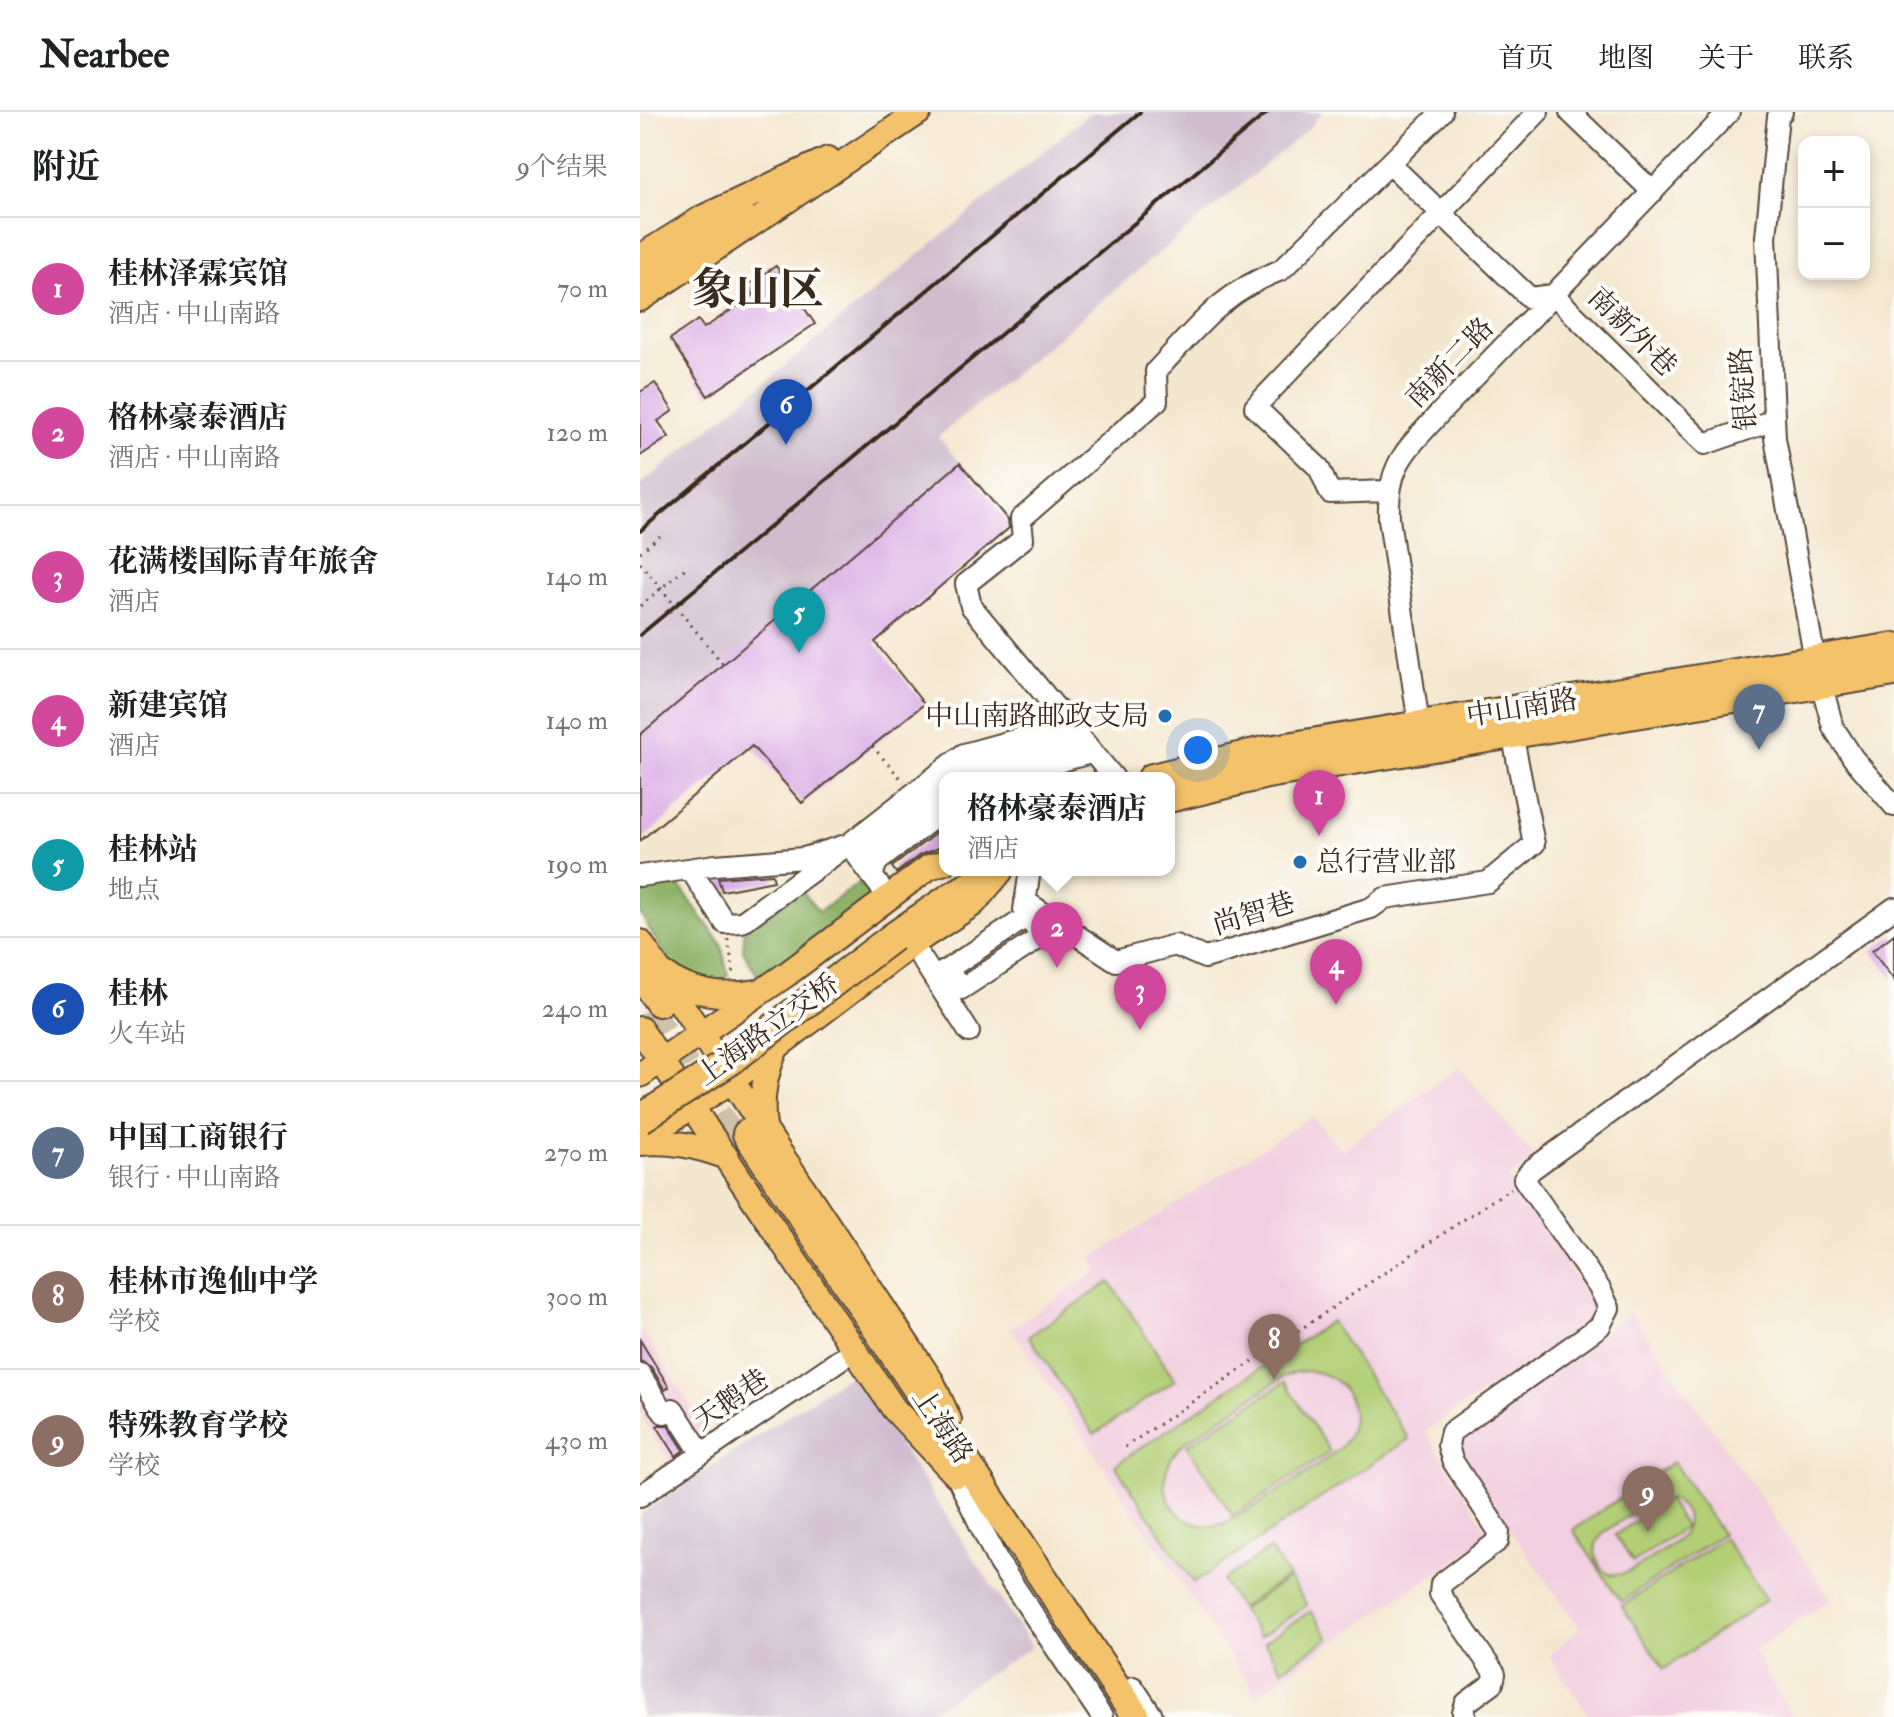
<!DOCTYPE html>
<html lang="zh">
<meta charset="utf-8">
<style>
body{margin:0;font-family:"IM FELL Double Pica","Noto Serif SC",serif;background:#f6f6f6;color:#202124}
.controls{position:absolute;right:24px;top:24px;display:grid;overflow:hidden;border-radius:16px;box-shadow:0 4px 12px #0003}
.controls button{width:72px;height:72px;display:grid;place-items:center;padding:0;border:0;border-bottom:2px solid #e0e0e0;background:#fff;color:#202124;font:40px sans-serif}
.you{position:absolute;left:558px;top:638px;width:28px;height:28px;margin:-20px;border:6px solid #fff;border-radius:50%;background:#1a73e8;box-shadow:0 0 0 12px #1a73e833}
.badge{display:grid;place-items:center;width:52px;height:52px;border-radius:50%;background:#1f6fb2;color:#fff;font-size:26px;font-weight:700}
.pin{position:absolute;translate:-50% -66px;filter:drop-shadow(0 2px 4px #0008)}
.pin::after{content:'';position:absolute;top:42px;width:28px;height:24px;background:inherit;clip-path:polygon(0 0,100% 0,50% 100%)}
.popup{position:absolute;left:299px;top:660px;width:236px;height:104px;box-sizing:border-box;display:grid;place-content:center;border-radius:16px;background:#fff;filter:drop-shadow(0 2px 6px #0005);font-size:26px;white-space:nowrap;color:#757577}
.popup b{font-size:30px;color:#202124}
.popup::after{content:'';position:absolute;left:50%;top:100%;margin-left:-16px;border:16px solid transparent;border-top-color:#fff}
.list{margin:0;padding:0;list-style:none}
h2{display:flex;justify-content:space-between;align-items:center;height:104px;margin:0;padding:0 32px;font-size:34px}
h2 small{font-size:26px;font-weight:400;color:#757577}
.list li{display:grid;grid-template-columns:52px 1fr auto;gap:24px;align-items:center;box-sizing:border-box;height:144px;padding:0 32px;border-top:2px solid #e0e0e0}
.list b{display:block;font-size:30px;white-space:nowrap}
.list p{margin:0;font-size:26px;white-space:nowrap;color:#757577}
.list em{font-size:26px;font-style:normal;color:#757577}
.map{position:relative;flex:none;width:1254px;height:1605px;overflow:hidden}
header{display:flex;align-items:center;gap:48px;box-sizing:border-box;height:112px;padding:0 40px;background:#fff;border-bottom:2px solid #e0e0e0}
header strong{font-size:38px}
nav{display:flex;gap:44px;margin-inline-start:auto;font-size:28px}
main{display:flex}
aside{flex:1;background:#fff}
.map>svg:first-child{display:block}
</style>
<header>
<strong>Nearbee</strong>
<nav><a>首页</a><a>地图</a><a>关于</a><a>联系</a></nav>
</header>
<main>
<aside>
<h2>附近<small>9个结果</small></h2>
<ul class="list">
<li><span class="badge" style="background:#d1479c">1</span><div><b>桂林泽霖宾馆</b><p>酒店 · 中山南路</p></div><em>70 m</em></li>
<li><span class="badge" style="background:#d1479c">2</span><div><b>格林豪泰酒店</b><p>酒店 · 中山南路</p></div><em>120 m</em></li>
<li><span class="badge" style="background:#d1479c">3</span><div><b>花满楼国际青年旅舍</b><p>酒店</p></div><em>140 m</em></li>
<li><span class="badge" style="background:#d1479c">4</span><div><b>新建宾馆</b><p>酒店</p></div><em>140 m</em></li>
<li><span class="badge" style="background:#0f9aa8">5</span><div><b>桂林站</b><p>地点</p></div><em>190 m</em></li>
<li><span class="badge" style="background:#1a4fb4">6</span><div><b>桂林</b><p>火车站</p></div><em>240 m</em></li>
<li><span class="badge" style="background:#5c6f8a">7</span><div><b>中国工商银行</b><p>银行 · 中山南路</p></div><em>270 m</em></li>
<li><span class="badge" style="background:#8d6e63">8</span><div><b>桂林市逸仙中学</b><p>学校</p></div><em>300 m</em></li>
<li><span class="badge" style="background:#8d6e63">9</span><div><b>特殊教育学校</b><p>学校</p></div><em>430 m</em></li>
</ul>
</aside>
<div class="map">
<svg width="1254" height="1605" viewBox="0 0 1254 1605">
<rect width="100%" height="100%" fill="#fdfcf7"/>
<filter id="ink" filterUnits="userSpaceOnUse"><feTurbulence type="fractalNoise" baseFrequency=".0125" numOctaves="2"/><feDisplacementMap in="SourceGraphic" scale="16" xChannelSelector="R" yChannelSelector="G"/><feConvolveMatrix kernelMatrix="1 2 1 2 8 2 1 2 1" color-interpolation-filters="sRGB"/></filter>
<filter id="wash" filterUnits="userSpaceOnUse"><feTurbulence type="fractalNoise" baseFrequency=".006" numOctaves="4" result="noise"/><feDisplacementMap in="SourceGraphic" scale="32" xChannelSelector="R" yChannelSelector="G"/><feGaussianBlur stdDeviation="1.8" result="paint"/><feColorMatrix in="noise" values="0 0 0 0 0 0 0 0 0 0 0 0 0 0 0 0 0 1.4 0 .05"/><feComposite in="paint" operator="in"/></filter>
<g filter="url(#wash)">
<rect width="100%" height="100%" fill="#f4e7cf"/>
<path fill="#f2cfe0" d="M819,955l76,91 -27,20 85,125 1,11 -4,7 -165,110 66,105 -235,159 -245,-367 87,-57 -7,-12 221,-143 29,34z
M991,1201l200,286 -77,51 38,67h-202l-41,-61 31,-28 -115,-162 -7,-20 2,-10z
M0,1215l72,113 -40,25 -32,-51z"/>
<path fill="#cfbdcf" d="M451,0h231l-14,17 -370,308 22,26 -320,272v-249z
M212,1261l180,274 -111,70h-281v-203z"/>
<path fill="#b2cf76" stroke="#767c4a" stroke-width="2" fill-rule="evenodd" d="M470,1170l65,98 -81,54 -65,-98z
M691,1209l78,118 -215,144 -79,-118zM656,1260c19,-3 38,3 49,19 11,17 10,36 -1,52 -13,18 -96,68 -119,80 -50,16 -83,-44 -40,-81l98,-65z
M645,1270l45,70 -97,64 -46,-71z
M1033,1350l49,72 -101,68 -48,-72zM1015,1386c21,-3 39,14 29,34 -5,9 -16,15 -24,20 -20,14 -56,43 -65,1l1,-9 7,-11z
M1028,1388l17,27 -52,35 -18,-27z
M1084,1426l42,62 -102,69 -42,-63z
M630,1437l18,27 -48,32 -18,-27z
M649,1466l18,27 -47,32 -19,-27z
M671,1499l18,27 -47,31 -18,-27z"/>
<path fill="#8db267" stroke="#646e42" stroke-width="2" d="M36,769l45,63 7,31 -19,13 -32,-11 -37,-64v-23z
M220,770l13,20 -111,82 -19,-34 2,-25 54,-38 20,25z"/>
<g id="blocks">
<path fill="#daade6" d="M136,154l39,58 -107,72 -38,-57 28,-19 6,8 50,-33 -6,-10z
M15,271l18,28 -15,10 11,16 -29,19v-64z
M320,351l48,57 1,8 -134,114 49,62 -122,99 -50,-57 -112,95v-106z
M305,714v19l-25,10 -24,18 -4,-6z
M132,762l2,7 -52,10 -4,-13z
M1254,822v46l-22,-29z
M0,1228l29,47 -4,3 -14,-23 -11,-6z
M19,1313h9l16,25 -8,6 -19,-30z"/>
</g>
</g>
<g filter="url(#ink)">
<use href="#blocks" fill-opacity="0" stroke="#574639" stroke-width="2"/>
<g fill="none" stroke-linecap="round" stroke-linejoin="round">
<path stroke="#cfc1ac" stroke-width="28" stroke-dasharray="28 14" stroke-linecap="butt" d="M8,897l87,133"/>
<defs>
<path id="minor" d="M930,0l83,80
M1142,0l-4,4 -12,121 9,201 40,223 18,66 20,31 41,48
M750,52l140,134 24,-3 151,149 69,-24
M748,379l-58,2 -11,-25 -64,-61 283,-295
M779,613l-30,-206c-2,-54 15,-66 49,-104l291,-303
M317,666l15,-10 105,-28
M359,666l88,-24
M474,666l-143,-172 -5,-22 57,-45 -2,-20 136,-118 -1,-30c42,-44 66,-79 125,-101l161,-158
M50,757l35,54 17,-1 107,-78 12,17
M0,764l75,-11 89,-7 45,-14 115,-90 101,-28 10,11
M232,764l-11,-15 5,-10 79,-65
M248,785l-16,-21 5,-14 68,-53
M385,789l91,60 59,-16 30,13 166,-50 14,-10 103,-16 46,-38 -22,-111
M272,832l57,88
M308,857l13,20 80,-52 -17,-27 6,-40
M294,866l94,-62
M0,1262l24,39 9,-4 29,45
M316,1363l42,87 104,155
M0,1384l214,-146
M493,1575l20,30
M826,1605l-3,-4 3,-10 27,-20 2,-9 -55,-80 1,-10 57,-43 1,-9 -47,-72 -4,-15 3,-13 149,-106 9,-18 -9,-19 -76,-110 7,-9 363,-262"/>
<path id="major" d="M0,145l64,-40 124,-58
M0,166l102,-65
M0,187l279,-187
M0,830l292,440 17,38
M23,862c30,20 59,24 94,18
M0,917l254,380 62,66
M0,963l147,-101 142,-107 16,-5
M124,1014c-4,-29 1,-53 13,-80
M0,1028l93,-60 179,-136 61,-40 27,-32
M0,1031c31,-3 57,3 87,14"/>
<path id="highway" d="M512,666l111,-27 631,-104
M529,686l98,-24 627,-102
M253,825l58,-40 46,-27
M0,862l19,28
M107,1022l389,583"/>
</defs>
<use href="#minor" stroke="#574639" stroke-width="24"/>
<use href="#major" stroke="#574639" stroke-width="28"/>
<use href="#highway" stroke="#574639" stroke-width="32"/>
<path stroke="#574639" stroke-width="3" stroke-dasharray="2 6" stroke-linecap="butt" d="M0,440l20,-16
M0,494l49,-41
M232,634l32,36
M88,827l6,35
M485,1335l386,-259"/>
<use href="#minor" stroke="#fff" stroke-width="20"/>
<use href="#major" stroke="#f3c26a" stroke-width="24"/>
<use href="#highway" stroke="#f3c26a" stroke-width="28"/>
<path stroke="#3b2a1e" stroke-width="4" d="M0,419l500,-419
M0,523l628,-523"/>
<defs>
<path id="highway-bridge" d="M0,1007l90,-58 163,-124"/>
</defs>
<use href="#highway-bridge" stroke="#574639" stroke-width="32" stroke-linecap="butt"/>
<path stroke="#574639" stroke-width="3" stroke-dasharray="2 6" stroke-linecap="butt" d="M0,451l83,101"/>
<use href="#highway-bridge" stroke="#f3c26a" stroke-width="28"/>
</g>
</g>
<g fill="#1f6fb2" stroke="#fdfcf7" stroke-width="3">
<circle cx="525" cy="604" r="8"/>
<circle cx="660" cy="750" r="8"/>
</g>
<g text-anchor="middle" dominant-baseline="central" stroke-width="8" stroke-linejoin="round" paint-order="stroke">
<g font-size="28" fill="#3b2a1e" stroke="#fdfcf7">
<text transform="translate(992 220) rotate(45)">南新外巷</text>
<text transform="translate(810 251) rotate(-46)">南新二路</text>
<text transform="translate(1104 277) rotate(-94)">银锭路</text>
<text transform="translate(882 596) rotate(-9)">中山南路</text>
<text transform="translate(614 802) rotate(-17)">尚智巷</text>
<text transform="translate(128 918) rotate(-36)">上海路立交桥</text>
<text transform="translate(91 1288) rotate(-34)">天鹅巷</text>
<text transform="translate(302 1314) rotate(56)">上海路</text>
</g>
<g font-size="28" fill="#3b2a1e" stroke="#fdfcf7" text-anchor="end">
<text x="509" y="604">中山南路邮政支局</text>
<text x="676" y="750" text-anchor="start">总行营业部</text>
</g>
<g font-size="44" font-weight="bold" fill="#3b2a1e" stroke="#fdfcf7">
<text x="118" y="178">象山区</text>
</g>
</g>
</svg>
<div class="controls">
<button>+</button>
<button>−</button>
</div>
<div class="you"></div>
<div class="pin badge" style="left:679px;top:724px;background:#d1479c">1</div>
<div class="pin badge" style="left:417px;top:856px;background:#d1479c">2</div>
<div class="popup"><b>格林豪泰酒店</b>酒店</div>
<div class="pin badge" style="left:500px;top:918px;background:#d1479c">3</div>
<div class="pin badge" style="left:696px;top:893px;background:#d1479c">4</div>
<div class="pin badge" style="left:159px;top:541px;background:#0f9aa8">5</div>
<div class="pin badge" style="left:146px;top:333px;background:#1a4fb4">6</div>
<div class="pin badge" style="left:1119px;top:638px;background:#5c6f8a">7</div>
<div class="pin badge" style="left:634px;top:1268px;background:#8d6e63">8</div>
<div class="pin badge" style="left:1008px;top:1420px;background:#8d6e63">9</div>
</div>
</main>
